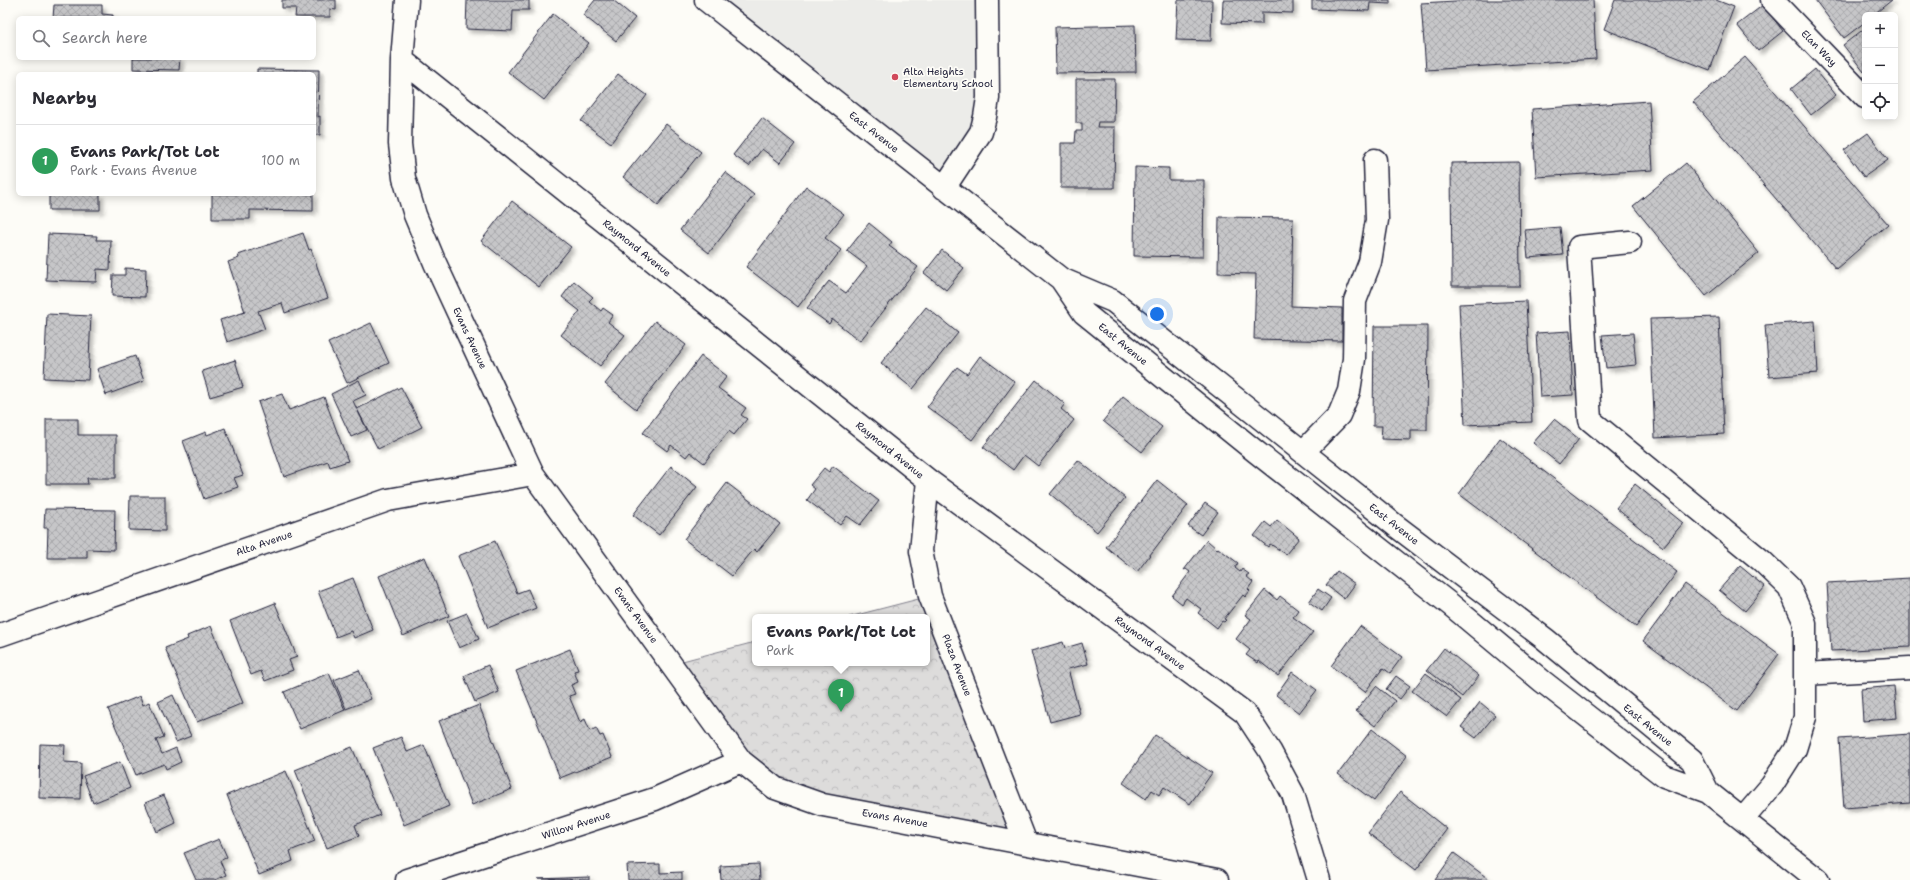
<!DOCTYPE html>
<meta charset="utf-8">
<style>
body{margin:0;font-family:"Shantell Sans",sans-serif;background:#f7f7f7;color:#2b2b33}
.controls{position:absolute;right:12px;top:12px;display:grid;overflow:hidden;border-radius:6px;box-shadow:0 2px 10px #0003}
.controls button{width:36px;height:36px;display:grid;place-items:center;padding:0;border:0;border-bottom:1px solid #e1e1e2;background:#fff;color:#2b2b33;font:20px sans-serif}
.you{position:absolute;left:1157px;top:314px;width:14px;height:14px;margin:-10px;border:3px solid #fff;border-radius:50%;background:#1a73e8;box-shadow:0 0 0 6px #1a73e833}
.badge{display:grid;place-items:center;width:26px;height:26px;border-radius:50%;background:#db2777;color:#fff;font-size:13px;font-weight:700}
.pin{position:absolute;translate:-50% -33px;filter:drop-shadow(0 1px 2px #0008)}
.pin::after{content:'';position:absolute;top:21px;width:14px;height:12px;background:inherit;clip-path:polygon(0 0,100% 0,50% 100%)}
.popup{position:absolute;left:752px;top:614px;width:178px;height:52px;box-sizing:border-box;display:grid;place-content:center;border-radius:6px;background:#fff;filter:drop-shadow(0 1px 3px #0005);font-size:13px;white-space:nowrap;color:#7c7c81}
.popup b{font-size:15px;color:#2b2b33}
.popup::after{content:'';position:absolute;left:50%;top:100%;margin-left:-8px;border:8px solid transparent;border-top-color:#fff}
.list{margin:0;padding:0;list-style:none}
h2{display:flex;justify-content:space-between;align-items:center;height:52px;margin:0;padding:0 16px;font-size:17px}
h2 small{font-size:13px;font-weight:400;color:#7c7c81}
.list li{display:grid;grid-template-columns:26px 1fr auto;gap:12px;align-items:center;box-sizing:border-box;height:72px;padding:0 16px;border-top:1px solid #e1e1e2}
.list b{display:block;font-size:15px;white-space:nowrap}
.list p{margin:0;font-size:13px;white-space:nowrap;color:#7c7c81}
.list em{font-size:13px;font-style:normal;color:#7c7c81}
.icon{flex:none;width:22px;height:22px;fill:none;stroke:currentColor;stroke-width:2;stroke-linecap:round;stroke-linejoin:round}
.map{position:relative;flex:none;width:1910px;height:880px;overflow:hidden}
.search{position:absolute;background:#fff;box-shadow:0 2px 10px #0003;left:16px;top:16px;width:300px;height:44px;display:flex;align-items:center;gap:10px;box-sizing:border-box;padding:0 14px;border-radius:6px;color:#7c7c81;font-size:15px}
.panel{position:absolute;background:#fff;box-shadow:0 2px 10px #0003;left:16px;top:72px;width:300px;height:124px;border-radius:6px}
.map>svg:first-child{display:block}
</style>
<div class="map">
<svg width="1910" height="880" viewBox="0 0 1910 880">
<defs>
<pattern id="forest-crowns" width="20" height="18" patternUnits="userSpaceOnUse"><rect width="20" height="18" fill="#dddcdb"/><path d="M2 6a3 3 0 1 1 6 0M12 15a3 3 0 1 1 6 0" fill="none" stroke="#bdbcbd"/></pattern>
<pattern id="building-cross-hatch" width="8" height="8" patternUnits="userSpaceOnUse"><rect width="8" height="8" fill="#c6c6c8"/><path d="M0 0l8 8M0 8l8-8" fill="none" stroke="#aaaaad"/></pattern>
<filter id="shadow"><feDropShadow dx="3.5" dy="3.5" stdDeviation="2" flood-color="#0004"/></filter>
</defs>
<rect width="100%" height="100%" fill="#fdfcf7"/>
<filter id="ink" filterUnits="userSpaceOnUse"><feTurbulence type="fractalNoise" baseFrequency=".025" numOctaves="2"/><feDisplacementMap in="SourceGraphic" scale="8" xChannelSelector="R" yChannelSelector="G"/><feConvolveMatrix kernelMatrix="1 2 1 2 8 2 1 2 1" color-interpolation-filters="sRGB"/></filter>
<g filter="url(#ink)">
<path fill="#ecece9" d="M706,0h281l1,98 -44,90z"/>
<path fill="url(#forest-crowns)" stroke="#807f8b" d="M930,596l96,247 -251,-55 -104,-124 84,-22v21h172v-46h-78z"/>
<path fill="url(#building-cross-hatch)" stroke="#22223b" filter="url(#shadow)" d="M282,0h54v10l-6,-1v8h-35l1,-9h-14z
M467,0h62v10h-16l-1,21 -46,-2z
M595,0h18l22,18 -19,23 -33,-26z
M1178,0h34l-1,41 -35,-1z
M1223,0h70v13l-31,-1v12l-40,-1z
M1312,0h78v4l-20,-1 -1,8 -57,-2z
M1472,0h121l3,59 -170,11 -5,-67z
M1615,0h101l18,7 -24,63 -106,-41z
M1815,0h77l-19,15h-8v7l-21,16z
M54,5h48v9l11,1v3h-60z
M1763,5l20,26 -25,20 -21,-26z
M553,14l36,29 -45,57 -36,-28z
M1135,25l1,47 -80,1 -1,-46z
M1865,28v43l-1,1 -21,-27z
M1745,57l143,167 -52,45 -143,-167z
M133,58h47l-1,12 -46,-1z
M257,69l62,1 -1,47 2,-1v19h-6v-61h-57z
M1815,69l21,26 -25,20 -20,-26z
M618,74l29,21 -36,48 -30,-22z
M1076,79h39l-1,43h-16l-1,5h18l-1,61h-53v-45h14l1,-12h6v-8h-6z
M1649,101l4,69 -117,7 -4,-68z
M762,118l33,26 -15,19 -18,-14 -13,17 -16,-11z
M666,124l35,28 -43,53 -35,-28z
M1868,133l20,27 -24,17 -20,-27z
M1519,162l1,124h-68l-1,-123z
M1686,163l73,90 -53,43 -73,-90z
M1135,167l34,1v12h35l-1,77 -69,-1z
M725,172l29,23 -45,58 -29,-23z
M806,186l38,28 -19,24 16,12 -43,57 -52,-40z
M49,194h51v16h-51z
M212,194h101v17l-63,-1v9h-38z
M512,201l59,46 -32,40 -58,-46z
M1219,217l74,1 -2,88 51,2v33l-88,-2 2,-65 -38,-1z
M869,223l23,19 -3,4 29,21 -58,74 -28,-22 -3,5 -22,-16 22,-27 17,12 21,-27 -20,-15z
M1560,227l3,28 -35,3 -3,-28z
M303,233l6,17 2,-1 17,49 -43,15 -3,-10 -24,8 7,18 -38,13 -7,-22 25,-8 -17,-50 11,-4 -1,-3z
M48,234l49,2 -1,4h15l-1,30 -13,-1 -1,13 -50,-2z
M942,250l22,18 -18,22 -22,-17z
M125,268l21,1 -1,28 -33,-1 1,-21h12z
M574,281l19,16 -4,4 12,10 2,-3 10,7 -5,7 17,13 -25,31 -39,-31 19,-24 -18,-14z
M1526,301l6,121 -67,3 -6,-121z
M926,307l32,26 -45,56 -32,-26z
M47,314l44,2 -3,64 -44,-2z
M1719,317l5,117 -69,4 -5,-119z
M655,321l31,24 -50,64 -31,-25z
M1815,321l3,52 -49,4 -4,-52z
M371,323l18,40 -42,20 -19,-40z
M1374,326h54l-1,104h-16v10l-30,-1 1,-13h-9z
M1570,331l3,64 -33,2 -4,-64z
M1633,333l3,32 -30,3 -4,-33z
M135,356l9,25 -38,14 -9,-26z
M701,356l26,20 -9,12 28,20 -5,7 6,4 -13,16 -5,-4 -25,32 -14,-11 -4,5 -15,-12 -4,6 -24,-18z
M980,356l35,26 -43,58 -45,-33 30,-40 10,7z
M235,360l8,27 -33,10 -8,-26z
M359,380l7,15 -13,6 14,29 -16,7 -20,-43z
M1036,380l29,24 -4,5 13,11 -36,46 -14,-11 -11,15 -30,-23z
M401,387l21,40 -44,22 -21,-40z
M282,394l7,16 35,-13 24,64 -18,6 -2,-6 -44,16 -26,-75z
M1123,396l39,31 -20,25 -39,-31z
M46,419h32v16h38v43h-29l1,6h-42z
M1554,419l25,20 -20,25 -26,-21z
M225,428l18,47 -9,3 4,9 -34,12 -21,-58 23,-9 1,3z
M1500,438l177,134 -41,55 -177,-133z
M1078,460l47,38 -28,34 -47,-38z
M671,466l26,21 -38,48 -26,-20z
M833,466l46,35 -19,24 -13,-9 -7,9 -33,-25 8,-11 -5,-4 14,-17 5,4z
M1157,480l31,25 -51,67 -31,-25z
M727,483l53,41 -23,28 -3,-3 -22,27 -48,-37z
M1635,484l48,39 -20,24 -47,-39z
M130,496h35v35l-36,-1z
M1205,503l13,9 -17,23 -13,-9z
M45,509l70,1 -1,40 -27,-1v9h-40l1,-30h-4z
M1277,520l22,18 -13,16 -16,-10 -2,3 -14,-11 11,-14 6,5z
M1207,540l10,9 1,-1 20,15 -3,5 5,4 2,-3 7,5 -3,2 7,6 -5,7 2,2 -5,6 -2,-2 -19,24 2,1 -2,2 -2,-1 -5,7 -19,-15 3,-4 -15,-11 -4,6 -10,-8 18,-24 -4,-3 -2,1z
M495,541l22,52 11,-4 8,19 -48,20 -30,-72z
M425,557l24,59 -46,20 -24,-60z
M1740,566l25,21 -20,24 -26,-21z
M1337,571l18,13 -11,15 -18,-14z
M353,578l20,52 -19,8 -3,-7 -15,6 -18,-46z
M1910,578v69l-79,4 -4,-68z
M1685,584l94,70 -42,57 -94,-70z
M1318,589l13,9 -9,13 -13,-9z
M1265,590l12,10 3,-4 18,14 -5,7 20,15 -35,44 -19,-15 -1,2 -12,-8 4,-5 -14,-11 15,-20 -6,-4z
M275,603l22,54 -8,3 4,10 -28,11 -4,-10 -10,4 -21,-54z
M467,613l12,26 -20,9 -12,-27z
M211,626l32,77 -46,19 -32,-74 23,-9 -1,-3z
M1360,626l42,31 -12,16 -7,-5 -18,24 -34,-26z
M1063,642l2,6 17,-5 6,21 -20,5 12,45 -30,8 -19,-71z
M1444,648l35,28 -17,21 -35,-27z
M570,649l8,21 -4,1 4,11 -7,3 4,9 -6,2 11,26 5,-3 5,12 6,-3 4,8 3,-1 9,22 -52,21 -44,-107z
M488,665l11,27 -24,10 -11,-26z
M359,670l12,29 -25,10 -12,-29z
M1292,672l25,18 -18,23 -23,-18z
M329,673l16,37 -45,19 -16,-37z
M1426,673l35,27 -14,17 -35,-26z
M1396,676l14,10 -10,13 -14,-10z
M1376,686l19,15 -20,25 -19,-15z
M1894,686l3,32 -34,3 -2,-32z
M173,695l18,41 -15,6 -18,-40z
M140,696l3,9 6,-3 15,35 -8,3 6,14 14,-6 5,14 -15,7 -2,-5 -28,11 -28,-66z
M1480,702l15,13 -19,23 -15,-11z
M479,705l33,84 -40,16 -33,-84z
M1372,729l35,27 -33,45 -36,-27z
M1910,734v69l-66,5 -5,-69z
M1155,735l57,38 -22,31 -26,-17 -5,8 -7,-5 -6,9 -23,-16z
M401,737l6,15 17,-7 25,61 -45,19 -31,-77z
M40,744l25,1 -1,17 17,1 -1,36 -41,-1z
M352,747l28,68 -25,10 4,11 -32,12 -32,-78z
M120,762l10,26 -37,15 -10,-27z
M286,771l29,70 -25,10 3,10 -34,14 -32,-80z
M1400,792l47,37 -31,41 -48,-37z
M164,795l12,28 -19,9 -12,-29z
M219,839l8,18 -7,4 6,14 -11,5h-19l-12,-27z
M1454,853l36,27h-55z
M660,864v9l22,-1v8h-54l-1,-15z
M759,864l1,16h-39l-1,-14z
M589,877v3l-51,-1z"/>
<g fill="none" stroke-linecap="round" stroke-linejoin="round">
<defs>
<path id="minor" d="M407,0l-5,60 -2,84 4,34 11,37 20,48 98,211 208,287 34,27 48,17 394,75
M706,0l355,279 52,22 283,225 149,113 147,121 16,32
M1772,0l93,97
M402,60l526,420 317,233 25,38 23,43 26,86
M944,188l37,-56 4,-15 3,-19 -1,-98
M1630,242l-51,5 11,173 172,141 27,26 16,36v94l-10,32 -23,36 -29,34
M1061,279l23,34 171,138 196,154 91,76 122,95 44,16 110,88
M1303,452l36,-37 10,-24 5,-32 1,-58 15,-39 7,-42 -2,-60
M928,480l-7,71 9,45 96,247
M0,635l388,-135 145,-26
M1805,674l105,-6
M407,880l248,-81 86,-38"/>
</defs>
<use href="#minor" stroke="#22223b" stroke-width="25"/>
<use href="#minor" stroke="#fdfcf7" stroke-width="22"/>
</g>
</g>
<circle fill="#d1495b" stroke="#fdfcf7" stroke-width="1.5" cx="895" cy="77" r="4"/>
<g text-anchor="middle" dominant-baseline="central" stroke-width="3.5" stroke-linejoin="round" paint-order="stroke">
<g font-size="10" fill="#22223b" stroke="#fdfcf7">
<text transform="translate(1819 48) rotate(46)">Elan Way</text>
<text transform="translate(874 132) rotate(38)">East Avenue</text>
<text transform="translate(637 248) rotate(39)">Raymond Avenue</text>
<text transform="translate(470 338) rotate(65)">Evans Avenue</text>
<text transform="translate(1123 344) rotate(39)">East Avenue</text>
<text transform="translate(890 450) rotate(39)">Raymond Avenue</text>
<text transform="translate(1394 524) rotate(38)">East Avenue</text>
<text transform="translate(264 543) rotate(-19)">Alta Avenue</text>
<text transform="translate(636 615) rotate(54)">Evans Avenue</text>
<text transform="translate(1150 643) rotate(36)">Raymond Avenue</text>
<text transform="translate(957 665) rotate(69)">Plaza Avenue</text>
<text transform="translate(1648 725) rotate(39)">East Avenue</text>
<text transform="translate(895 818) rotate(10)">Evans Avenue</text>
<text transform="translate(576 825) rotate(-18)">Willow Avenue</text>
</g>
<g font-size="10" fill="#22223b" stroke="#fdfcf7" text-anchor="start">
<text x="903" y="71">Alta Heights<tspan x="903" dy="12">Elementary School</tspan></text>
</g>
</g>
</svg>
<div class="controls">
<button>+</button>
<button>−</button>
<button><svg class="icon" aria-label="locate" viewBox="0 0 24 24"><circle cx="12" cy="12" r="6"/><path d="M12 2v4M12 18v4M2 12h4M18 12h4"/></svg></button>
</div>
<div class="you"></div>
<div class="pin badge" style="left:841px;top:712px;background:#2e9e5b">1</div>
<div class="popup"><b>Evans Park/Tot Lot</b>Park</div>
<div class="search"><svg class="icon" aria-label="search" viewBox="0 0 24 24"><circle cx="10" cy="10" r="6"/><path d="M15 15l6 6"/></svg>Search here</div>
<section class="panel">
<h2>Nearby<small></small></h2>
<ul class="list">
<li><span class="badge" style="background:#2e9e5b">1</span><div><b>Evans Park/Tot Lot</b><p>Park · Evans Avenue</p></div><em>100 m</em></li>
</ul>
</section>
</div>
